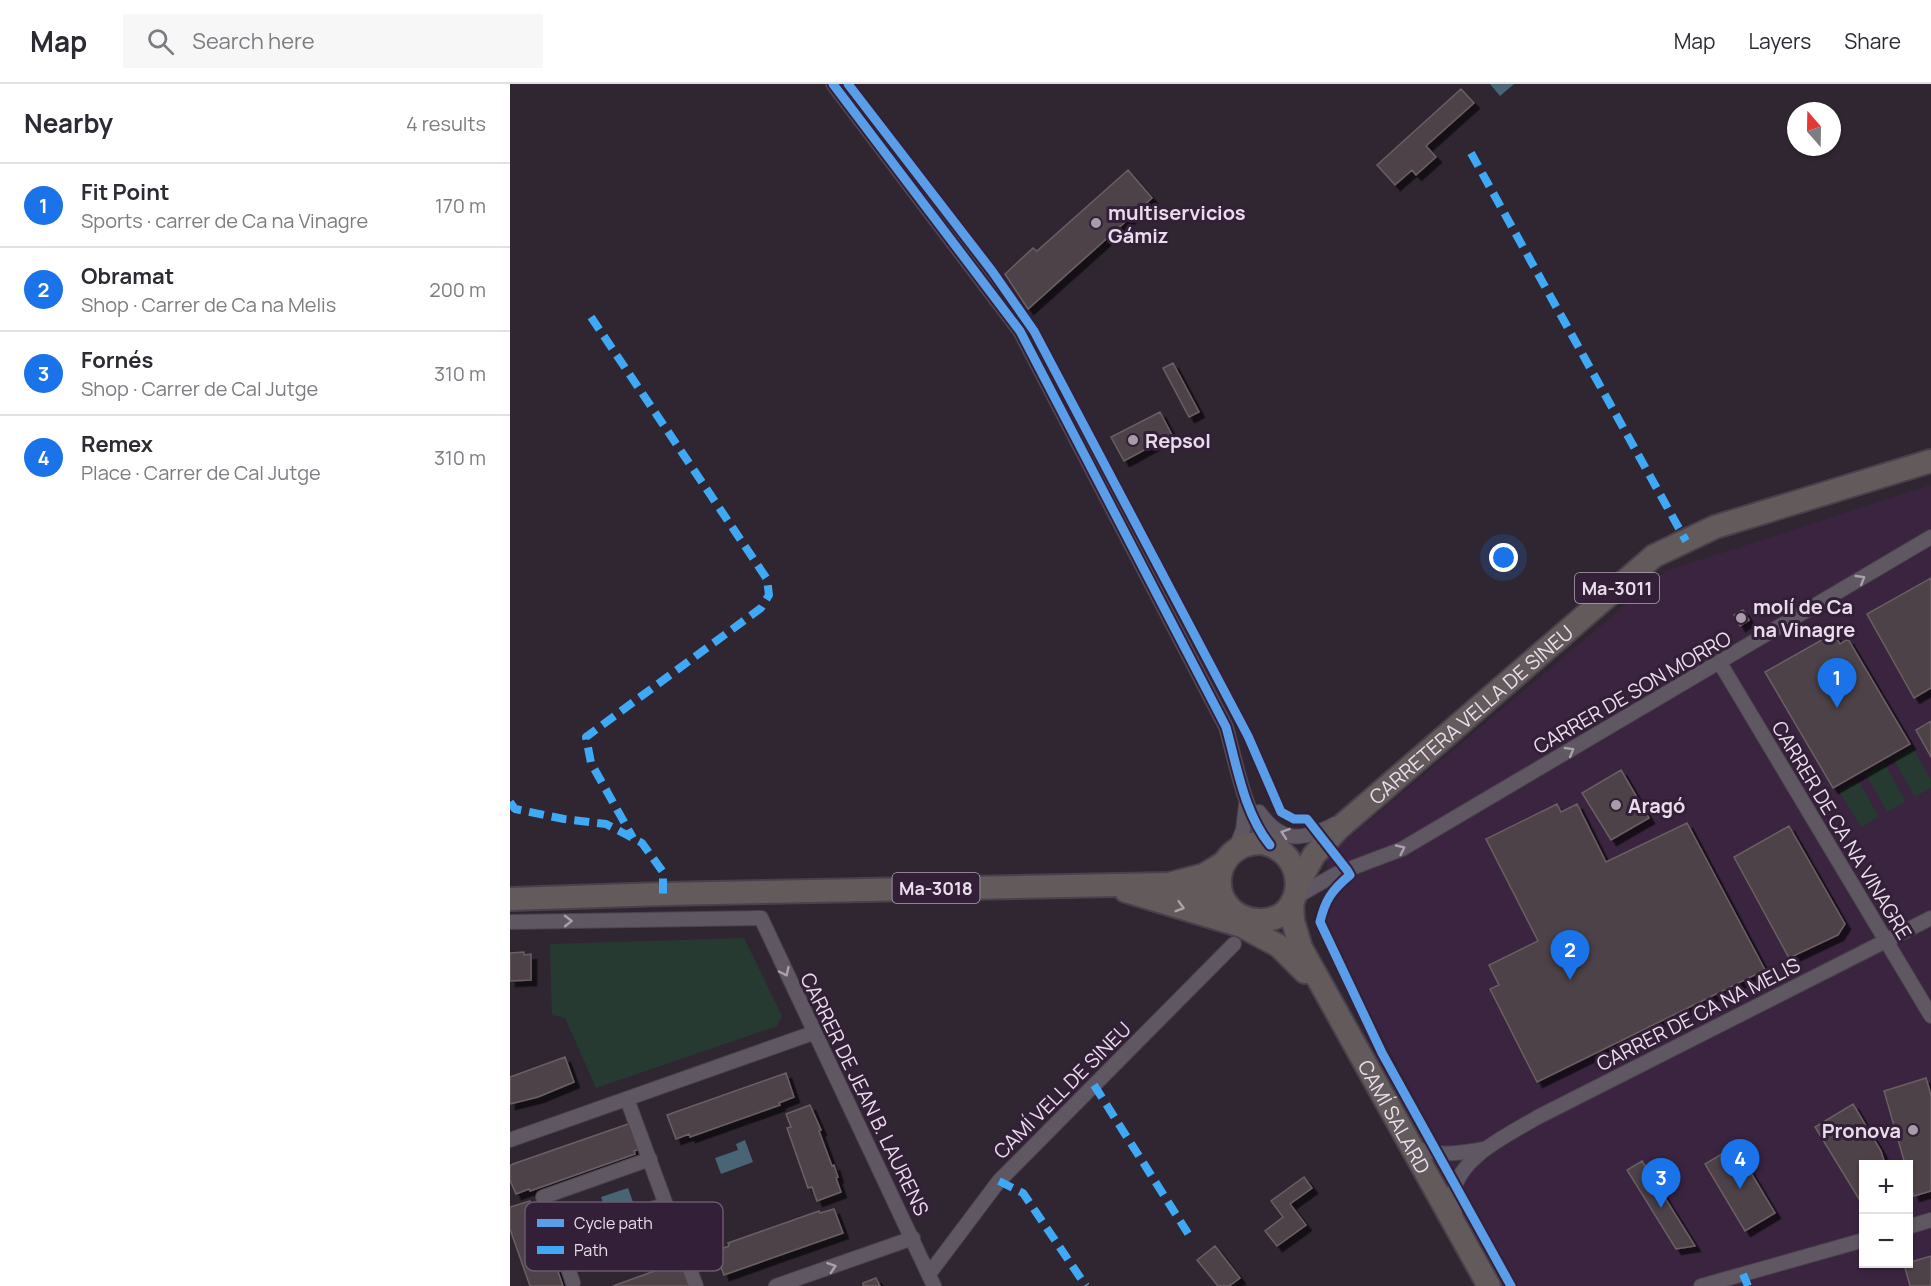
<!DOCTYPE html>
<meta charset="utf-8">
<style>
body{margin:0;font-family:Manrope,sans-serif;background:#f7f7f7;color:#2b2b33}
.controls{position:absolute;right:18px;bottom:18px;display:grid;overflow:hidden;border-radius:0px;box-shadow:0 2px 4px #0004}
.controls button{width:54px;height:54px;display:grid;place-items:center;padding:0;border:0;border-bottom:2px solid #e1e1e2;background:#fff;color:#2b2b33;font:30px sans-serif}
.compass{position:absolute;left:1277px;top:18px;width:54px;height:54px;border-radius:50%;background:#fff;box-shadow:0 2px 4px #0004;rotate:340deg}
.you{position:absolute;left:994px;top:474px;width:21px;height:21px;margin:-15px;border:4px solid #fff;border-radius:50%;background:#1a73e8;box-shadow:0 0 0 9px #1a73e833}
.badge{display:grid;place-items:center;width:39px;height:39px;border-radius:50%;background:#1a73e8;color:#fff;font-size:20px;font-weight:700}
.pin{position:absolute;translate:-50% -50px;filter:drop-shadow(0 2px 3px #0008)}
.pin::after{content:'';position:absolute;top:32px;width:21px;height:18px;background:inherit;clip-path:polygon(0 0,100% 0,50% 100%)}
.list{margin:0;padding:0;list-style:none}
h2{display:flex;justify-content:space-between;align-items:center;height:78px;margin:0;padding:0 24px;font-size:26px}
h2 small{font-size:20px;font-weight:400;color:#7c7c81}
.list li{display:grid;grid-template-columns:39px 1fr auto;gap:18px;align-items:center;box-sizing:border-box;height:84px;padding:0 24px;border-top:2px solid #e1e1e2}
.list b{display:block;font-size:22px;white-space:nowrap}
.list p{margin:0;font-size:20px;white-space:nowrap;color:#7c7c81}
.list em{font-size:20px;font-style:normal;color:#7c7c81}
.icon{flex:none;width:33px;height:33px;fill:none;stroke:currentColor;stroke-width:2;stroke-linecap:round;stroke-linejoin:round}
.map{position:relative;flex:none;width:1421px;height:1202px;overflow:hidden}
header{display:flex;align-items:center;gap:36px;box-sizing:border-box;height:84px;padding:0 30px;background:#fff;border-bottom:2px solid #e1e1e2}
header strong{font-size:28px}
nav{display:flex;gap:33px;margin-inline-start:auto;font-size:21px}
.search{width:420px;height:54px;background:#f7f7f7;display:flex;align-items:center;gap:15px;box-sizing:border-box;padding:0 21px;border-radius:0px;color:#7c7c81;font-size:22px}
main{display:flex}
aside{flex:1;background:#fff}
.map>svg:first-child{display:block}
</style>
<header>
<strong>Map</strong>
<div class="search"><svg class="icon" aria-label="search" viewBox="0 0 24 24"><circle cx="10" cy="10" r="6"/><path d="M15 15l6 6"/></svg>Search here</div>
<nav><a>Map</a><a>Layers</a><a>Share</a></nav>
</header>
<main>
<aside>
<h2>Nearby<small>4 results</small></h2>
<ul class="list">
<li><span class="badge">1</span><div><b>Fit Point</b><p>Sports · carrer de Ca na Vinagre</p></div><em>170 m</em></li>
<li><span class="badge">2</span><div><b>Obramat</b><p>Shop · Carrer de Ca na Melis</p></div><em>200 m</em></li>
<li><span class="badge">3</span><div><b>Fornés</b><p>Shop · Carrer de Cal Jutge</p></div><em>310 m</em></li>
<li><span class="badge">4</span><div><b>Remex</b><p>Place · Carrer de Cal Jutge</p></div><em>310 m</em></li>
</ul>
</aside>
<div class="map">
<svg width="1421" height="1202" viewBox="0 0 1421 1202">
<defs>
<filter id="shadow"><feDropShadow dx="5.5" dy="5.5" stdDeviation="0" flood-color="#0009"/></filter>
</defs>
<rect width="100%" height="100%" fill="#302632"/>
<path fill="#3a2440" fill-rule="evenodd" d="M1421,401v801h-416l-190,-357 2,-10v-63l339,-285zM1354,1080h44v100h-44z"/>
<path fill="#263a31" d="M1403,663l18,33v8l-16,9 -22,-39z
M1374,679l22,38 -19,11 -21,-38z
M1348,696l21,37 -18,10 -22,-36z
M234,854l38,78 -5,10 -181,62 -31,-70 -13,-3 -2,-71z"/>
<path fill="#496474" d="M980,0h24l-14,12z
M235,1056l8,22 -32,12 -6,-16 23,-8 -2,-6z
M118,1104l5,14 -27,9 -5,-14z"/>
<path fill="#4d4347" stroke="#6a5f62" stroke-width="1.5" filter="url(#shadow)" d="M951,5l13,14 -48,43 10,11 -20,18 -4,-5 -17,15 -18,-20z
M618,86l24,28 -124,111 -23,-35 28,-26 4,3z
M663,279l26,49 -10,5 -26,-49z
M650,328l12,23 -48,26 -13,-24z
M1421,494v110l-17,10 -47,-84z
M1233,526l6,10 -9,6 -6,-11z
M1324,549l6,11 8,-5 62,105 -77,44 -68,-116z
M1421,637v36l-15,-27z
M1111,686l28,48 -38,22 -29,-47z
M1047,720l4,8 16,-8 29,58 81,-39 78,147 -228,112 -47,-93 9,-4 -10,-20 49,-24 -52,-102z
M1279,742l56,98 -7,11 -49,23 -55,-101z
M14,868v3l7,-1v26l-21,1v-28z
M55,973l9,25 -36,15 -28,7v-27z
M276,989l8,24 -15,6 1,2 -90,32 -1,-3 -13,5 -9,-24z
M1416,994l5,17v96l-17,5 -6,-20v-12h-3l-21,-73z
M1343,1020l28,47 4,13h-21v32l-5,3 -44,-72z
M300,1021l11,25 -2,1 13,35 2,-1 4,12 -2,1 5,14 -24,9 -5,-14 -4,1 -21,-60 4,-1 -5,-13z
M121,1039l9,26 -6,2 1,3 -105,37 -1,-2 -13,5 -6,-14v-14l3,-2z
M1225,1062l40,67 -30,18 -40,-67z
M1132,1077l53,85 -19,3 -49,-79z
M794,1093l8,11 -22,16 16,21 -29,21 -12,-15 18,-14 -12,-16z
M20,1117l2,5 3,-1 28,81h-33l-20,-57v-22z
M324,1125l9,24 -119,42 -9,-24 14,-5 -1,-3 91,-32 1,2z
M705,1162l25,32 -11,8h-11l-21,-26z
M1421,1172v30h-21l-6,-22z
M164,1180l1,4 6,-2 8,20h-76z
M366,1194l4,8h-17v-3z"/>
<g fill="none" stroke-linecap="round" stroke-linejoin="round">
<defs>
<path id="street" d="M323,0l187,247 206,396c11,39 18,86 44,118
M1210,579l211,353
M749,728c23,32 43,29 76,12
M725,766l8,-20 3,-25
M786,813l40,-23 66,-25 529,-312
M0,838l251,-4 173,368
M117,1015l69,187
M0,1056l303,-107
M900,1062c31,11 42,8 74,3
M945,1130c-1,-6 -3,-13 -2,-19 5,-38 55,-60 85,-78l393,-199
M1398,1143l23,-7
M48,1157l108,-37
M419,1190l70,-93 235,-237
M63,1199l-30,-86 107,-38
M266,1202l137,-48
M1191,1202l163,-46"/>
<g id="primary">
<path d="M752,759c49,9 45,81 -5,77 -52,-4 -49,-78 5,-77z"/>
<path d="M659,800l47,15 11,5"/>
<path id="s1" d="M788,800l16,-29 24,-26 316,-273 61,-29 216,-66"/>
<path d="M616,807l116,35 37,20 26,26"/>
<path d="M0,815l153,-5 506,-10 35,-9 21,-13"/>
<path id="s2" d="M782,818l1,19 8,27 188,338"/>
</g>
</defs>
<use href="#street" stroke="#4a414c" stroke-width="16"/>
<use href="#primary" stroke="#4a414c" stroke-width="26"/>
<use href="#street" stroke="#5f5761" stroke-width="14"/>
<use href="#primary" stroke="#635b5b" stroke-width="22"/>
<path stroke="#3fa9f5" stroke-width="8" stroke-dasharray="15 8" stroke-linecap="butt" d="M961,69l215,388
M81,233l176,262 2,16 -8,13 -175,129 5,26 42,75
M0,718l5,7 49,10 42,5 36,19 21,29v22
M584,1001l95,150
M489,1097l24,12 63,93
M1233,1190l5,12"/>
<defs>
<path id="cycleway" d="M323,0l187,247 206,396c11,39 18,86 44,118
M338,0l144,187 42,60 214,405 33,76 13,7h13l40,51 3,5c-18,15 -25,25 -30,47l62,131 129,233"/>
</defs>
<use href="#cycleway" stroke="#332038" stroke-width="13"/>
<use href="#cycleway" stroke="#5a9eea" stroke-width="9"/>
</g>
<defs><path id="oneway-chevron" d="M-2-3.5L2.5 0L-2 3.5" fill="none" stroke-width="1.6" stroke-linecap="round" stroke-linejoin="round" transform="scale(1.5)"/></defs>
<g stroke="#aba0ad">
<use href="#oneway-chevron" transform="translate(1351 495) rotate(-31)"/>
<use href="#oneway-chevron" transform="translate(1060 667) rotate(-30)"/>
<use href="#oneway-chevron" transform="translate(775 749) rotate(-161)"/>
<use href="#oneway-chevron" transform="translate(891 765) rotate(-25)"/>
<use href="#oneway-chevron" transform="translate(58 837) rotate(-1)"/>
<use href="#oneway-chevron" transform="translate(275 888) rotate(65)"/>
<use href="#oneway-chevron" transform="translate(322 1183) rotate(-19)"/>
</g>
<use stroke="#ada2aa" href="#oneway-chevron" transform="translate(670 823) rotate(16)"/>
<g fill="#a89caa" stroke="#332038" stroke-width="2">
<circle cx="586" cy="139" r="6"/>
<circle cx="623" cy="356" r="6"/>
<circle cx="1231" cy="534" r="6"/>
<circle cx="1106" cy="721" r="6"/>
<circle cx="1403" cy="1046" r="6"/>
</g>
<g text-anchor="middle" dominant-baseline="central" stroke-width="6" stroke-linejoin="round" paint-order="stroke">
<g fill="#332038" stroke="#b2a4b5" stroke-width="1.5">
<rect x="1065" y="489" width="84" height="30" rx="4.5"/>
<rect x="382.5" y="789" width="87" height="30" rx="4.5"/>
</g>
<g font-size="18" font-weight="bold" fill="#e9dceb">
<text x="1107" y="504">Ma-3011</text>
<text x="426" y="804">Ma-3018</text>
</g>
<g font-size="20" font-weight="bold" fill="#e9dceb" stroke="#332038" text-anchor="start">
<text x="598" y="128">multiservicios<tspan x="598" dy="23">Gámiz</tspan></text>
<text x="635" y="356">Repsol</text>
<text x="1243" y="522">molí de Ca<tspan x="1243" dy="23">na Vinagre</tspan></text>
<text x="1118" y="721">Aragó</text>
<text x="1391" y="1046" text-anchor="end">Pronova</text>
</g>
<g font-size="20" fill="#e9dceb" stroke="#332038">
<text transform="translate(1122 608) rotate(-30)">CARRER DE SON MORRO</text>
<text stroke="none"><textPath href="#s1" startOffset="244">CARRETERA VELLA DE SINEU</textPath></text>
<text transform="translate(1332 746) rotate(59)">CARRER DE CA NA VINAGRE</text>
<text transform="translate(1188 930) rotate(-27)">CARRER DE CA NA MELIS</text>
<text transform="translate(552 1006) rotate(-45)">CAMÍ VELL DE SINEU</text>
<text transform="translate(355 1010) rotate(64)">CARRER DE JEAN B. LAURENS</text>
<text stroke="none"><textPath href="#s2" startOffset="240">CAMÍ SALARD</textPath></text>
</g>
</g>
<rect x="15" y="1118" width="198" height="69" rx="9" fill="#332038" stroke="#6a586e" stroke-width="1.5"/>
<rect x="27" y="1135" width="27" height="8" fill="#5a9eea"/>
<rect x="27" y="1162" width="27" height="8" fill="#3fa9f5"/>
<g font-size="16" fill="#e9dceb">
<text x="64" y="1145">Cycle path</text>
<text x="64" y="1172">Path</text>
</g>
</svg>
<div class="controls">
<button>+</button>
<button>−</button>
</div>
<svg class="compass" viewBox="-18 -18 36 36"><path d="M0-13l5 13h-10z" fill="#e53935"/><path d="M0 13l5-13h-10z" fill="#7c7c81"/></svg>
<div class="you"></div>
<div class="pin badge" style="left:1327px;top:624px">1</div>
<div class="pin badge" style="left:1060px;top:896px">2</div>
<div class="pin badge" style="left:1151px;top:1124px">3</div>
<div class="pin badge" style="left:1230px;top:1105px">4</div>
</div>
</main>
